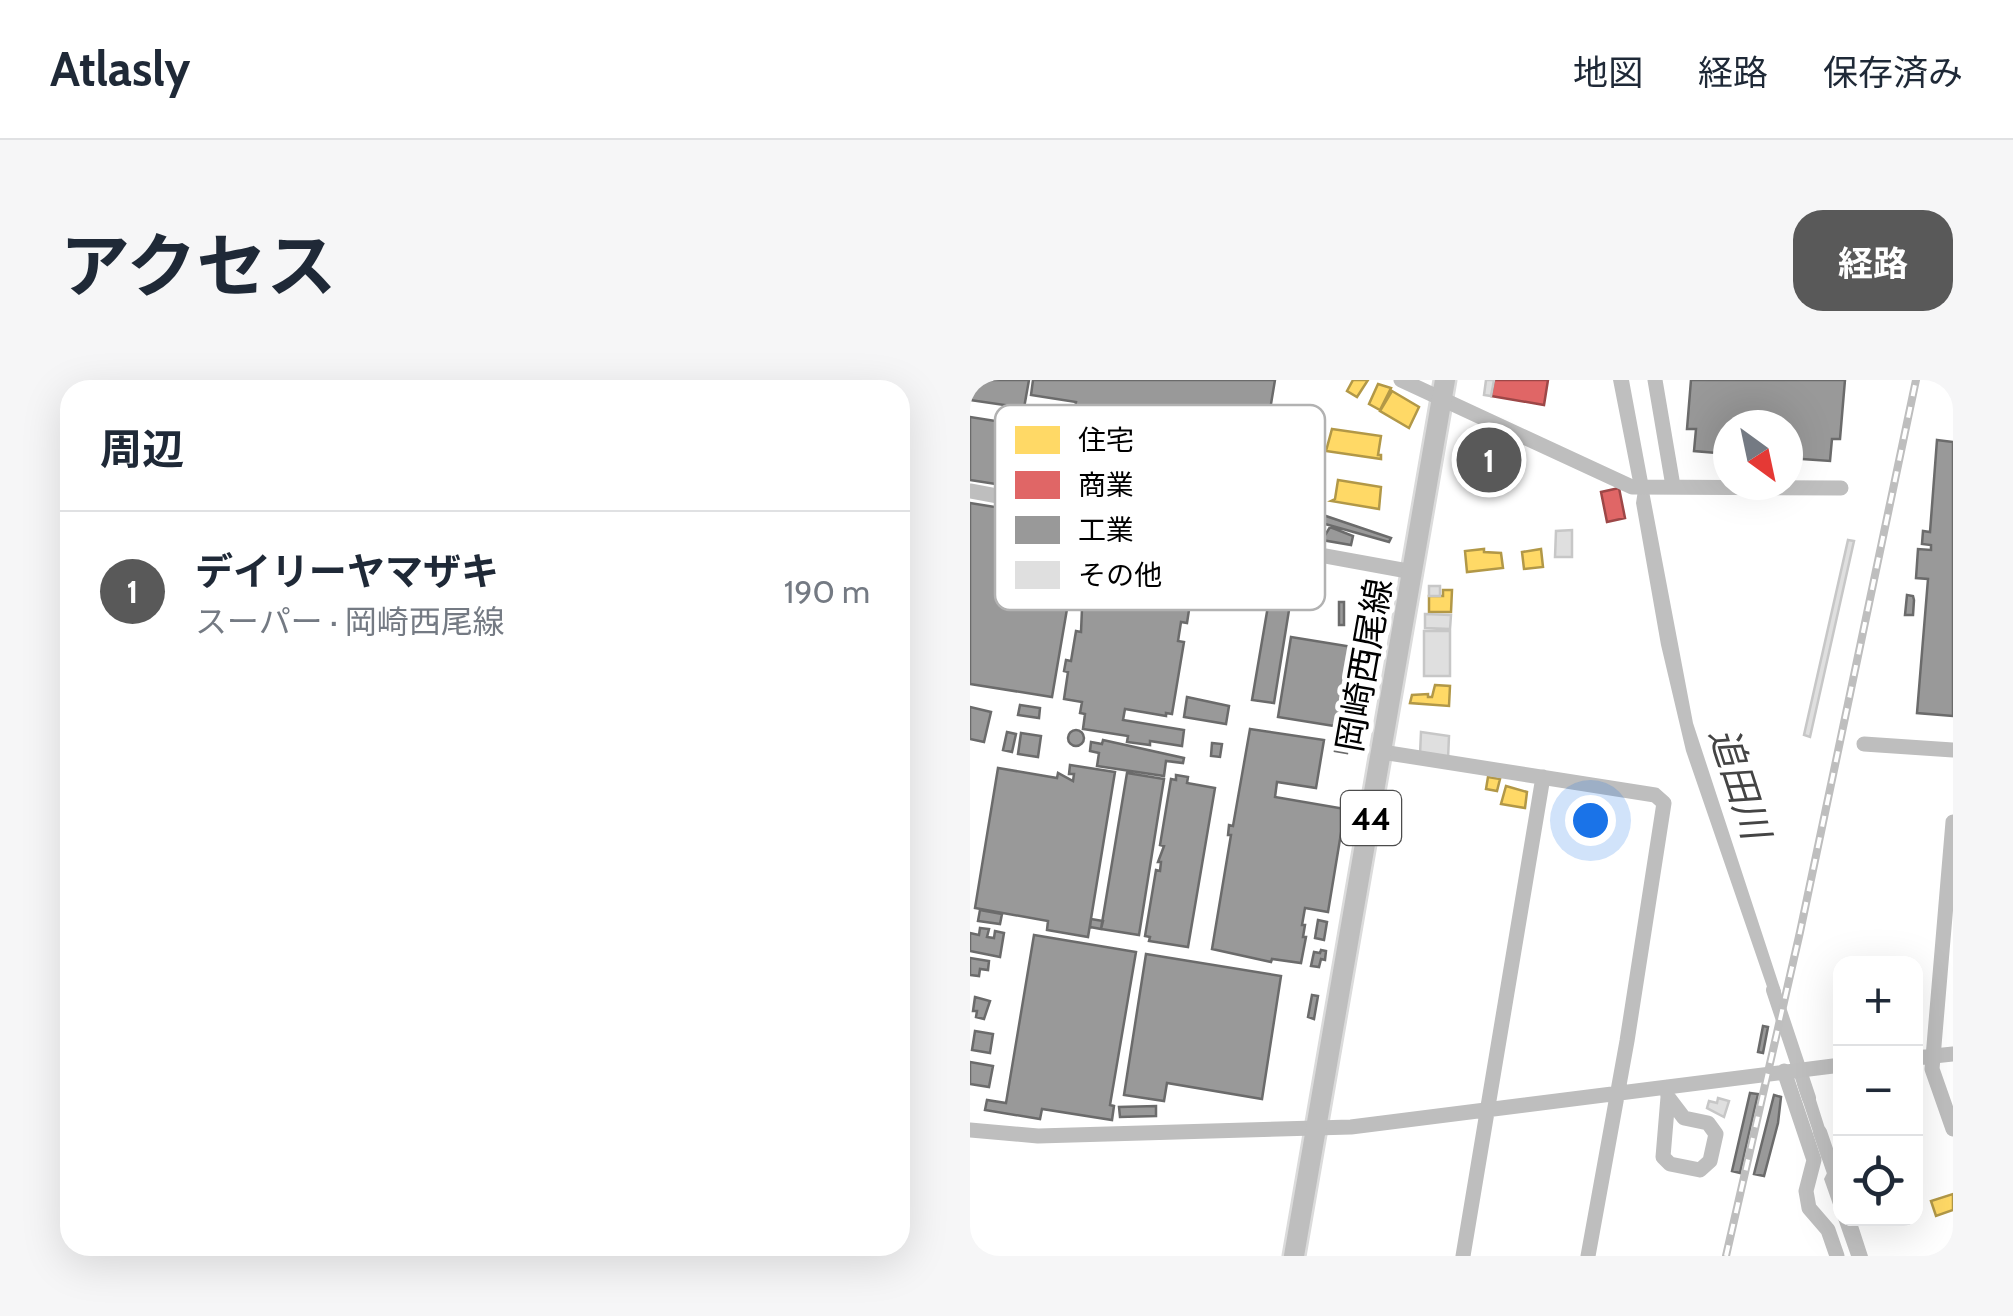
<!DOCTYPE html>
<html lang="ja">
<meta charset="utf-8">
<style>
body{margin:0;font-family:Cabin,"Noto Sans JP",sans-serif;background:#f6f6f7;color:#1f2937}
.controls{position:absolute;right:30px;bottom:30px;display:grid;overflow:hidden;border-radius:20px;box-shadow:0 10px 40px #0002}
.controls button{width:90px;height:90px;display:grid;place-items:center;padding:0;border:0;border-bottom:2px solid #e0e1e3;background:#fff;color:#1f2937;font:50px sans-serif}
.compass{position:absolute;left:743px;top:30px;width:90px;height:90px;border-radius:50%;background:#fff;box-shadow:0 10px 40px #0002;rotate:147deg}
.you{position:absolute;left:620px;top:440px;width:35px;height:35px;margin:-25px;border:8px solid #fff;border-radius:50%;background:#1a73e8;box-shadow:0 0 0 15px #1a73e833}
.badge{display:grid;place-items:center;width:65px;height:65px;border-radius:50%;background:#595959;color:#fff;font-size:32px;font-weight:700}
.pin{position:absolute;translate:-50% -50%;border:5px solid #fff;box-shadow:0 2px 10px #0006}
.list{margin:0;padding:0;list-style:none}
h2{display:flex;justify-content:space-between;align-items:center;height:130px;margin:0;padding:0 40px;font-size:42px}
h2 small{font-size:32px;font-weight:400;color:#747a83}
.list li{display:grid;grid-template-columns:65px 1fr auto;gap:30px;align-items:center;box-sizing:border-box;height:160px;padding:0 40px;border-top:2px solid #e0e1e3}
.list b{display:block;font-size:38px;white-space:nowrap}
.list p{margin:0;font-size:32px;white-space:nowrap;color:#747a83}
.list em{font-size:32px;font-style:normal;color:#747a83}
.icon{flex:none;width:55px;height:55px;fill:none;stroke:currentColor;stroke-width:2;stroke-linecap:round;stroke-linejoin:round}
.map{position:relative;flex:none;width:983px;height:876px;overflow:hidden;border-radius:30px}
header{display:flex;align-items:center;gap:60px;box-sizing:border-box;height:140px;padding:0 50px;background:#fff;border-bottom:2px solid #e0e1e3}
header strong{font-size:48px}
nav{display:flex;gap:55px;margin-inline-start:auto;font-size:35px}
.intro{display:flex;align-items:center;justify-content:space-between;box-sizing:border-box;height:240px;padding:0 60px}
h1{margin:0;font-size:70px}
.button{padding:25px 45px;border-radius:30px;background:#595959;color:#fff;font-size:35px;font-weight:700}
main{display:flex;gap:60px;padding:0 60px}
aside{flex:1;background:#fff;border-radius:30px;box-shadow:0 10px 40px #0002}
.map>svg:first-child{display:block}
</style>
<header>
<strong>Atlasly</strong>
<nav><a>地図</a><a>経路</a><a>保存済み</a></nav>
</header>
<div class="intro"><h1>アクセス</h1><a class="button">経路</a></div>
<main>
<aside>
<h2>周辺<small></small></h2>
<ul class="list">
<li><span class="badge">1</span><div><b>デイリーヤマザキ</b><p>スーパー · 岡崎西尾線</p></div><em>190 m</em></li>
</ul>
</aside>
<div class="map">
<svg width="983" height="876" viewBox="0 0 983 876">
<rect width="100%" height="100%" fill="#fff"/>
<path fill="#bfbfbf" d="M643,0h16l19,102h-15z
M668,110l11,1 44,232 88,268 -5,22 -90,-262 -25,-106 -25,-142z
M841,704l19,60 -8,15 -25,-75z
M866,775l4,21 1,42 15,1 12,37h-17l-27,-77z"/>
<path fill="#ffd966" stroke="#b29847" stroke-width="2.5" d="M383,0h15l-11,17 -10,-6z
M408,4l13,4 -11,22 -11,-6z
M422,11l27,16 -10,21 -29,-17z
M362,49l49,7 -3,19h3v4l-55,-8z
M368,100l43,7 -2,22 -48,-8 4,-2z
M514,169v3l17,1 2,15 -36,4 -2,-21z
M571,169l2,18 -19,2 -2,-17z
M473,210h9l-1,22h-22v-16h14z
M465,305l15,1 -1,20 -39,-3 2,-8 16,-1v3h4z
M518,397l12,2 -3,12 -11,-2z
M536,406l21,6 -2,16 -24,-4z
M983,814v16l-17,6 -5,-15z"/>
<path fill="#e06666" stroke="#9d4747" stroke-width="2.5" d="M524,0h54l-4,25 -53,-9z
M511,64l24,6 -6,34 -24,-4z
M649,108l6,30 -18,4 -6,-30z"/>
<path fill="#999" stroke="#6b6b6b" stroke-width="2.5" d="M0,0h59l-5,28 -54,-8z
M63,0h242l-10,60 -64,-9 -1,7 -127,-20 3,-16 -45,-7z
M721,0h154l-5,59h-8l-2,22 -42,-3v-33h-60v29l-34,-3 2,-22h-9z
M0,37l32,5 -1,8 106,16 -8,54 -129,-20z
M967,60l16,2v274l-36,-3 11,-134 -12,-1 2,-29 13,1v-5l-9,-1 1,-13 7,1z
M0,123l112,18 -30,176 -82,-13z
M347,133l74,25 -2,4 -71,-20z
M123,143l102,16 -3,21 5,1 -6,34 -4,-1 4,3 -4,26 -6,-1 -3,19 6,1 -12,72 -6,-1v3l-41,-7 -2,11 61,10 -2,16 -32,-5v4l-23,-3 1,-6 -45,-7 2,-15 -5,-1 2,-11 -18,-3 4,-27 -4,-1 2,-11 5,1 5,-30 5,1 2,-47z
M360,147l23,9 -2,9 -29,-5z
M937,215l6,1 1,4 -1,15h-8z
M299,220l21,4 -16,99 -22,-3z
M369,222h5v23h-5z
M321,257l80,13 -12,80 -81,-13z
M217,317l42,9 -3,18 -42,-7z
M50,325l20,3 -1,10 -21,-3z
M0,327l21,5 -7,30 -14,-3z
M280,349l74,11 -8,48 -39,-6 -2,15 70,12 -17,103 -23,-4 -3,17h3l-2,12h3l-5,26 -29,-4 -1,3 -59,-13 19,-114h-3l1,-10 4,1z
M98 358a8 8 0 1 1 16 0a8 8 0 1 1-16 0Z
M37,352l9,2 -4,18 -9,-2z
M51,353l20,3 -3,21 -20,-3z
M368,353l12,1 -3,19 -12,-2z
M133,360l81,18 -1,5 -17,-2 -2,15 -67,-10 2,-13 -9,-2 1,-9 11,2z
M242,363l10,1 -2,13 -9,-1z
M100,385l45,7 -27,165 -41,-7 1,-9 -73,-13 23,-140 59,10 1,-5 15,8 1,-7h-5z
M157,393l37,6 -25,156 -38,-6z
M206,395l12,2 -1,6 28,5 -27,159 -39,-6 1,-4 -5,-1 11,-66 4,1 1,-9h-3l6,-16 -4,-1 11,-66 5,1z
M10,530l22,4 -2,10 -22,-3z
M121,539l12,2 -2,8 -11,-2z
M348,540l9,2 -3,18 -9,-2z
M10,548l9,1 -2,8 7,1 1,-7 9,2 -4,24 -30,-6v-18l9,2z
M64,555l102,17 -26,153 4,1 -2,14 -70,-11 -2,10 -55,-9 2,-10 19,3z
M351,570l5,1 -1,9 -4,-1 -2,8 -8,-1 3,-14 6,1z
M176,574l135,22 -19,123 -95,-16 -3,18 -40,-6z
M0,578l19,3 -1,9 -8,-1 -1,7 -9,-1z
M342,615l6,1 -4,23 -6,-2z
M5,617l15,4 -6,18 -8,-2 1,-6h-4z
M793,646l5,1 -5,26 -5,-1z
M5,651l18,3 -3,19 -18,-3z
M0,682l23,4 -4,21 -19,-3z
M780,713l8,1 -18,79 -8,-2z
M804,715l7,2 -3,26 -14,53 -10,-2z
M186,726v10l-36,1 -1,-10z"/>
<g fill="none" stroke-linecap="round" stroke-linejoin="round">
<path stroke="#bfbfbf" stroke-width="14" d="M803,610l36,108
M850,752l21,61"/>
</g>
<path fill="#dfdfdf" stroke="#c7c7c7" stroke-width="2.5" d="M516,0h8l-3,16 -7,-1z
M602,150v27h-17l1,-26z
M878,160l6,1 -44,196 -6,-2z
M459,206h11v10h-11z
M455,234l26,1 -1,14 -25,-1z
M454,251h26v45h-26z
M451,352l28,4 -1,23 -28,-4z
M748,718l11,3 -5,16 -17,-9 2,-7 8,2z"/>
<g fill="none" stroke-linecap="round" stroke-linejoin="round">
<defs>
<path id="major" d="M324,876l151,-876"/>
</defs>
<use href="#major" stroke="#dbdbdb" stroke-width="25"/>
<path stroke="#bebebe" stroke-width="15" d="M431,0l231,107 209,1
M685,0l18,106
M0,111l443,81
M894,364l89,6
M412,372l273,43 9,8 -37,238 -39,215
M983,442l-21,247 21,60
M946,678l37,-4
M814,691l30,89 -8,31 3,17 19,22 9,26
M697,707l1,10 16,21 24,5 8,11 -6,27 -10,9 -30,-6 -7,-7 5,-60
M0,750l68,6 313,-9 490,-62
M493,876l80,-479"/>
<use href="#major" stroke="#bebebe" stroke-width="20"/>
<defs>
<path id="rail" d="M756,876l74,-324 116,-552"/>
</defs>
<use href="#rail" stroke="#bebebe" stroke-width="8"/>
<use href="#rail" stroke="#fff" stroke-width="4" stroke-dasharray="11" stroke-linecap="butt"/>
</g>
<g text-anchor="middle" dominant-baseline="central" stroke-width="10" stroke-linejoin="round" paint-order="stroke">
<rect fill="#fff" stroke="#4c4c4c" stroke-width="2.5" x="371" y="411" width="60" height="54" rx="8"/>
<g font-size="32" font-weight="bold" fill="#000">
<text x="401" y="438">44</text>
</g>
<g font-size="35" fill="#000" stroke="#fff">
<text transform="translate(394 285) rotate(-80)">岡崎西尾線</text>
</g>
<g font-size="38" font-style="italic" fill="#444" stroke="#fff">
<text transform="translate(770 403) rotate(72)">追田川</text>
</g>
</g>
<rect x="25" y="25" width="330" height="205" rx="15" fill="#fff" stroke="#b2b2b2" stroke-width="2.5"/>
<rect x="45" y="46" width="45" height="28" fill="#ffd966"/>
<rect x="45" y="91" width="45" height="28" fill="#e06666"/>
<rect x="45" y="136" width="45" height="28" fill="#999"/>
<rect x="45" y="181" width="45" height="28" fill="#dfdfdf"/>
<g font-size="28" fill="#000">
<text x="108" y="70">住宅</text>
<text x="108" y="115">商業</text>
<text x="108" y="160">工業</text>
<text x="108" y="205">その他</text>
</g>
</svg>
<div class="controls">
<button>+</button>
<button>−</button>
<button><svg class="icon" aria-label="locate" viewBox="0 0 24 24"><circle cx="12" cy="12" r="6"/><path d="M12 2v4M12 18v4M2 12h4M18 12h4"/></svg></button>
</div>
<svg class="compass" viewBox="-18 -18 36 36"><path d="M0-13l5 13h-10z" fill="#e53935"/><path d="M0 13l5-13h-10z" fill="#747a83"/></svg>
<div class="you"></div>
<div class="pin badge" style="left:519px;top:80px">1</div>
</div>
</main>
